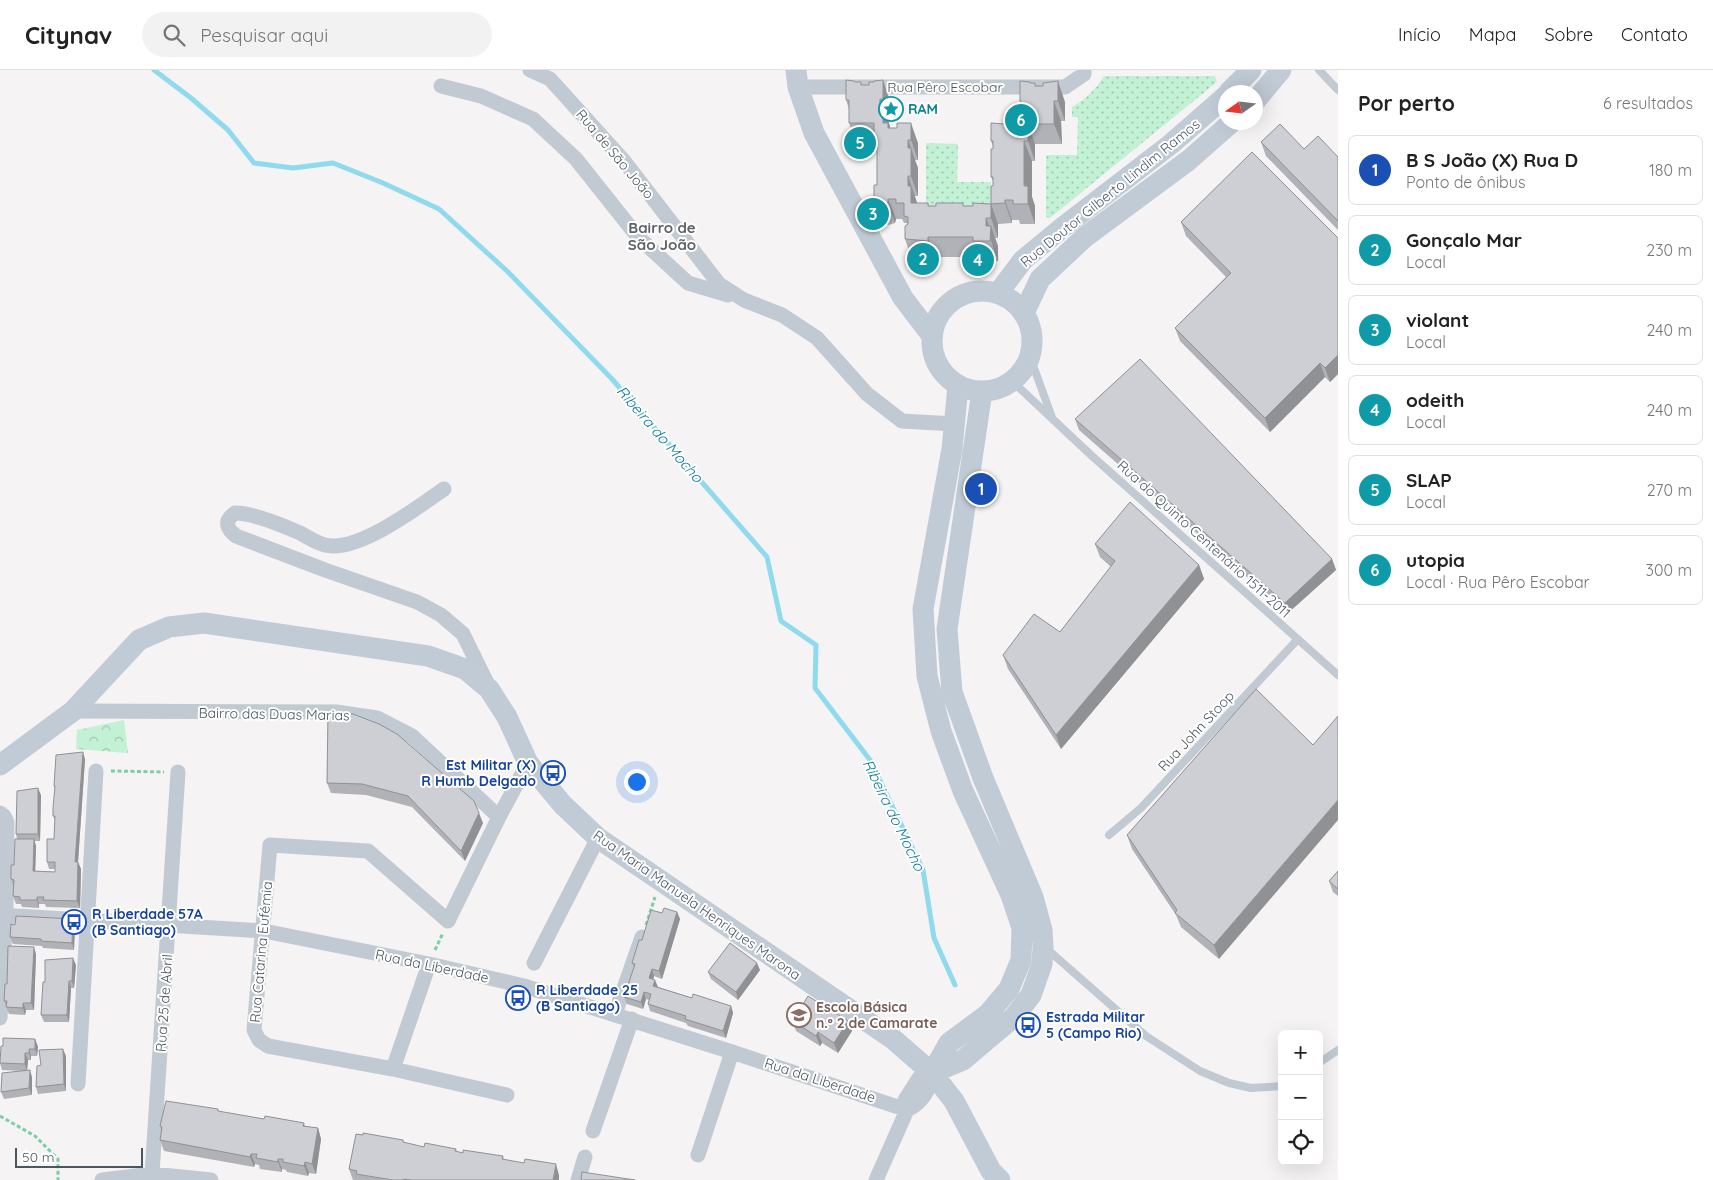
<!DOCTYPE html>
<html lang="pt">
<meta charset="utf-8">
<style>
body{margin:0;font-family:Quicksand,sans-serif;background:#f2f2f2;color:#222}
.controls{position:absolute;right:15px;bottom:15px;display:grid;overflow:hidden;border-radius:8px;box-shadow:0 5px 20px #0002}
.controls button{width:45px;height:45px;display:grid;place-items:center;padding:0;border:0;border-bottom:1px solid #e0e0e0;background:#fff;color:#222;font:25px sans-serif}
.compass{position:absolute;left:1218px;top:15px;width:45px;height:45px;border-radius:50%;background:#fff;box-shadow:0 5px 20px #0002;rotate:256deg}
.scale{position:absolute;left:15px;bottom:12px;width:128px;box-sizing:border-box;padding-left:5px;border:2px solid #4a5661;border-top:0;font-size:14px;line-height:18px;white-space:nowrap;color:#4a5661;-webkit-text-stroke:4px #fff;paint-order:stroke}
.you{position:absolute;left:636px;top:711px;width:18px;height:18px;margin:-12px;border:4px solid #fff;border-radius:50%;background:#1a73e8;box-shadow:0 0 0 8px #1a73e833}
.badge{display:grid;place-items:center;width:32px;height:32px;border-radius:50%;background:#1a73e8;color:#fff;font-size:16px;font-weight:700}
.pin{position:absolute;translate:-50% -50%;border:2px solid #fff;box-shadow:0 1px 5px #0006}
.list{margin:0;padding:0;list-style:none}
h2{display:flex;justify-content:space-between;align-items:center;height:65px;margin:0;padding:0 20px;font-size:21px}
h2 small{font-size:16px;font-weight:400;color:#767676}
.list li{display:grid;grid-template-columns:32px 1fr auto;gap:15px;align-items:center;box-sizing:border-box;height:70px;margin:0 10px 10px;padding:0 10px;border:1px solid #e0e0e0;border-radius:8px}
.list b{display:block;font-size:19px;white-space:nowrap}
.list p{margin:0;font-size:16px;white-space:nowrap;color:#767676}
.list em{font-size:16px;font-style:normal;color:#767676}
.icon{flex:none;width:28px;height:28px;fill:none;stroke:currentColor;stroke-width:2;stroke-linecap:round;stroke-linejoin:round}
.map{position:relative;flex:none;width:1338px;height:1110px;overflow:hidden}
header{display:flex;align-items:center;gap:30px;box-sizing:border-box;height:70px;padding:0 25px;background:#fff;border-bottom:1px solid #e0e0e0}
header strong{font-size:24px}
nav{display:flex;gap:28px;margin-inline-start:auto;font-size:18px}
.search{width:350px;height:45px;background:#f2f2f2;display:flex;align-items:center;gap:12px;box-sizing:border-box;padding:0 18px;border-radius:28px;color:#767676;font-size:19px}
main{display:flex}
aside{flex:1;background:#fff}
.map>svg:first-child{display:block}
</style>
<header>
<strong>Citynav</strong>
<div class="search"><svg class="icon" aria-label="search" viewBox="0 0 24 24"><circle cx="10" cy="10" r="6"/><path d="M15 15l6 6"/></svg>Pesquisar aqui</div>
<nav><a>Início</a><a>Mapa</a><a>Sobre</a><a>Contato</a></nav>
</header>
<main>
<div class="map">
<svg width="1338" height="1110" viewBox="0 0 1338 1110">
<defs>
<pattern id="grass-dots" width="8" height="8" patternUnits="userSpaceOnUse" patternTransform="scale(1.25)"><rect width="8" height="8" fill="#c3f1d5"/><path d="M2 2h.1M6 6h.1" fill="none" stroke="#a0c6b0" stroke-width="1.8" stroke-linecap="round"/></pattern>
<pattern id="forest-crowns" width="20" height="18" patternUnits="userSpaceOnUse" patternTransform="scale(1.25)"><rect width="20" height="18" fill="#c3f1d5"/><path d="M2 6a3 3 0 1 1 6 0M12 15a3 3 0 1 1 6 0" fill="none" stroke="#a0c6b0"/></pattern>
</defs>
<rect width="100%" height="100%" fill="#f5f3f3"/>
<path fill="url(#grass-dots)" d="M1104,6h111l2,6 -167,136 -4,-1v-62h31l1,-38h-6v-10c14,-8 23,-17 32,-31z
M926,73l32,1 -1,38h34v35l-65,-1z"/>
<path fill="url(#forest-crowns)" d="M124,650l4,33 -52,-4 1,-19z"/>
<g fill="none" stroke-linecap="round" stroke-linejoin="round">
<path stroke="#90daee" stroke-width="5" d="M154,0l37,28 37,32 26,33 39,5 40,-5 50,20 56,26 68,62 105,108 155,178 14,64 35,24 -1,43 55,72 53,110 11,68 21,47"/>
<path stroke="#7ad0a6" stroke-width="3" stroke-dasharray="4 2.5" stroke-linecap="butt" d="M111,701l53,1
M646,855l9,-28
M435,880l8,-17
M0,1046l35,20 23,23v21"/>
<path stroke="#c1cad2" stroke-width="8" d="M1319,0l19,20
M1030,287l23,63
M1012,311l80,75 246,219
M1109,765l32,-27 157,-169
M1047,879l99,87 54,35 29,12 22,5 31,-2
M1319,993l19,-13"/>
<path stroke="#c1cad2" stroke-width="15" d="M530,0l20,9 74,82 95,123 25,16 38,15 35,23 50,56 35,27 52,3
M441,16l40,10 52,23 43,40 62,78 50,46 40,12
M798,17h267l19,-13v-4
M444,419c-27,19 -87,64 -119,56 -9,-2 -17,-8 -25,-12 -18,-8 -46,-20 -65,-20 -11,8 -9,15 1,23l89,34 92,32 24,13 22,19 25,51
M73,641l263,1 41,6 35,18 87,81
M0,743l4,3 3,6 -1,92 -6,104
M0,845l264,16 165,33 95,22 208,66 175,58
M534,893l64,-125
M615,944l27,-77
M393,999l36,-105
M78,1014l18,-313
M507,1025l-114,-26 -125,-23 -9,-6 -5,-10 16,-185 98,6 80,70 51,-104 29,-54
M593,1061l39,-112
M698,1085l34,-103
M152,1104l26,-402
M102,1110l50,-6 59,6
M578,1110l7,-23
M876,1110l31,-70 -2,-10 14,-22 13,-5c-2,17 -9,29 -25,37"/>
<path stroke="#c1cbd6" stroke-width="21" d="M796,0l2,17 16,46 89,165 29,38
M1229,22l22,-22
M1256,30l25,-30
M932 271a50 50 0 1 1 100 0a50 50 0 1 1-100 0Z
M998,223l25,-33 40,-33 108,-83 55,-48
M1024,243l16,-34 45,-42 104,-77 43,-38
M0,695l73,-54 66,-71 30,-13 35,-4 224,33 37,13 24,20 18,28 21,46 35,42 35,33 295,201 39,34 22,28 37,70 9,9
M932,1003l31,-13 51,-43 17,-22 11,-31 1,-17 -1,-17 -9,-33 -50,-119 -31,-86 -5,-63 35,-238
M932,1003l17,-30 39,-29 21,-25 12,-29 1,-32 -11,-33 -48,-104 -22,-60 -14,-55 -4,-67 29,-160 6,-64"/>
</g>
<path fill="#b0b2b7" d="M854,11l1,1h6l1,3 28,16v18h-2l2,9 28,15v17h-3v1l3,7v28h-3v2l2,5h11l1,3h44l18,-2 2,-18v-5l-2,-4 2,-31 -2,-5 14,-17 2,4h7l6,-4 1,-19 -1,-4 10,-18 35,19v19h-4l1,23h-27v17h-3v36l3,9v18h-15l-1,-4h-7v3l-14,1v14h-3l3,8v15h-18l-1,-4h-44v4l-23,-2 -7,-20 2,-16h-3l-2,-4h-6l-1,4 -7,2 -7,-2 -7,-20 3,-18v-35l-2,-7h-18l-8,-20v-14l-3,-9z
M1261,72l43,7 34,8v73l-72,-74z
M1181,152l157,16v136l-8,8 -5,-5 -55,55 -90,-91 -5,-13 51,-51 -40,-41z
M1075,349l257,140 4,11 -48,43 -209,-183z
M1095,474l104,21 5,14 -143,170 -53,-80 -5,-14 57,-23 51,-65 -11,-10z
M1256,619l-37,270 -38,-32 -5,-12 -44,-66 -5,-14z
M328,644l155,109 -18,38 -53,-54 -46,-12 -35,-2 -4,-10z
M85,689l-7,103 3,7 -1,39 -34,-1 -1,-3h-6v4l-17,-1 -1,-3h-5l-3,-8v-10l-2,-7 3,-14 3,-26 -1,-5 25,-39 -1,46h-6l2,5 -1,25 20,1v-3h-6l-2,-7 7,-23 1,-18 -2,-5 2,-27 -1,-3z
M1338,801v25l-5,-4 -4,-11z
M677,842l3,7 -18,60 -8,-3 -1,4 5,7 34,11 39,8 2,7 -7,25 -38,-12 -2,-3 -36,-12 -2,-7 1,-4 -3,-1 -3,10 -16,-5 -3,-7 10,-29 -2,-5 30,-50z
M73,849l2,7 -1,24 -31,-2 -1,-2 -29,-2 -3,-7 5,-12z
M36,884l-2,56h-8l-1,5 -16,-1 -5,-13 3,-17z
M76,895l-2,23h-3l-2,34h-25l-3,-7 4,-33z
M760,900l-22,30 -27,-21 -3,-7z
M793,951l59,10 -14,22 -16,-10 -2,3 -24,-15z
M35,969l3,8 -1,9h-6v4h-3l-1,11 5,6v18l-28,4 -3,-7 21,-21 -20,-1 -2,-7 3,-17z
M66,986v35l-28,3 -2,-7 5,-22z
M219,1042l45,7 40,4 1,3 13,2 3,11 -5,35 -7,-1 -1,3 -21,-4 -1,-2 -4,-1v3l-22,-3 -1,-4 -4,-1 -1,3 -90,-16 -4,-11 1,-10 -1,-4z
M403,1070l1,3 20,4 32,2 1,3 6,1 40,3 1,4 55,15v5h-206l-4,-11z"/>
<path fill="#909195" d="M883,10l7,21v18l-7,-20z
M1058,11l7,21v19l-7,-20z
M880,29l10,27v3l-7,-6 -3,-17z
M1054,31l7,20 1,23 -8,-20z
M911,53l7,20v17l-7,-20z
M1028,54l7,20v17l-7,-20z
M908,70l10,28v28l-7,-20 -3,-28z
M1024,71l8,20v36l3,9v18l-7,-20 -4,-18z
M908,106l7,20 3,10 -7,-3 -3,-17z
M888,129l8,20 -1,4 -7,-20z
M1005,130l7,20v3l-7,-20z
M991,134l7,20v14l-7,-20z
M986,148l5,12v-4l7,20v15l-12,-35z
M928,167l7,20v4l-7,-20z
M1338,285v19l-8,8 -5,-14z
M1320,293l5,14 -55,55 -5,-14z
M1332,489l4,11 -48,43 -3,-10z
M1199,495l5,14 -143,170 -5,-14z
M83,682l2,7 -7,103 3,7 -1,39 -3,-7 -2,-39z
M38,718l3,7 -1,46 -2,-7z
M1338,730v20l-119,139 -5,-14z
M479,743l4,10 -18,38 -4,-10z
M34,769l2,7 -1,32 -2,-7z
M37,827l2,7v4l-2,-8z
M677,842l3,7 -18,60 -3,-8z
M73,849l2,7 -1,24 -2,-7z
M34,877l2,7 -2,56 -3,-7z
M73,888l3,7 -2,23 -2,-7z
M757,893l3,7 -22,30 -2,-8z
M652,899l2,7 -2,9 -3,-7z
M655,910l3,7 -5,-1z
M69,911l2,7 -2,34 -2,-7z
M644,922l2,7 -3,10 -2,-7z
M23,933l3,7 -1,5 -2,-7z
M731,936l2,7 -7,25 -3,-7z
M848,951l4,10 -14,22 -4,-10z
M818,962l4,11 -2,3 -4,-10z
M35,969l3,8 -1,9 -2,-7z
M29,979l2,7v4l-2,-7z
M63,979l3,7v35l-2,-7z
M25,983l3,7 -1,11 -2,-7z
M30,1000l2,7v18l-3,-7z
M318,1058l3,11 -5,35 -4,-10z
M251,1084l4,10 -1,3 -4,-10z
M278,1089l4,10v3l-4,-10z
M305,1092l4,11 -1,3 -4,-10z
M556,1094l3,11v5h-6z"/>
<path fill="#cdcfd5" stroke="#909195" d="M846,10l8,1 1,1h6v3h8v-3h5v-1l9,-1v19h-3v7h3v17h5v5h9v-5h14v17h-3v8h3v28h-3v10h3v17h17v3h8v-3h27v3h10v-3l18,1v-18h2v-9h-2v-28h2v-8h-2v-18l14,1v4h9v-5l6,1 1,-23h-1v-20l10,1v1h5v3h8v-3l15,-2v20h-4v23h-26v17h-4v45h4v18h-15v-4h-8v3l-14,1v14h-5v8h5l-1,15h-17v-4h-45v4l-23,-2v-13l3,-2v-7l-4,-1v-13h-8v-4h-8v4l-8,2 -6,-2v-18h3v-44h-3v-18h-25v-23h-3z
M1280,54l24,25 14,-13 20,21v64l-77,-79z
M1252,82l86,86v117l-13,13 -5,-5 -55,55 -90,-90 56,-55 -50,-51z
M1140,289l192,200 -47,44 -210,-184z
M1130,432l69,63 -143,170 -53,-80 31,-41 26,18 55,-71 -20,-17z
M1256,619l57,56 25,-29v84l-124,145 -39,-32 2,-3 -50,-75z
M328,644h25l26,10 18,10 77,67 5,12 -18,38 -53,-55 -46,-12 -35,-1z
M83,682l-8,110h3l-1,39 -34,-1 1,-3h-7v3h-17v-3l-7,-1 1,-16 -3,-1v-14h3l1,-26h19l-1,32 22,1v-10h-8v-23h7l1,-23h-2v-8l2,-22h-1l2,-31z
M38,718v46h-22l1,-43z
M1338,801v18l-9,-8z
M664,838l13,4 -18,59 -7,-2 -3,9 6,2 -2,6 39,12 1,-4 38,12 -8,25 -38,-12 1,-3 -38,-12 3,-10 -7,-2 -3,10 -17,-5 11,-33 -3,-1 7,-23h3l9,-30 11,3z
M16,846l57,3 -1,24 -31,-2v-2l-31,-2 1,-13 4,1z
M730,873l27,20 -21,29 -28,-20z
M8,876l26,1 -3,56h-8v5l-17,-1 1,-6h-3l1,-17h2z
M73,888l-1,23h-3l-2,34h-26l2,-33h2v-22z
M808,926l40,25 -14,22 -16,-11 -2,4 -23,-15z
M3,968l32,1v10h-6v4h-4v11l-25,-1 1,-17h2z
M63,979l1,35 -28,3 1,-21 4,-1 -2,-15z
M30,1000l-1,18 -28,4 1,-19z
M166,1031l52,8v2l46,8 1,-3 39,7 -1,3 15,2 -6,36 -7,-2 -1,4 -21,-4v-3h-5v3l-22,-4 1,-4h-6l-1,3 -90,-17 2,-13 -2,-1z
M363,1063l40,7v2l21,5 1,-4 31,6 -1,2 8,2v-3l40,6 -1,3 22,4 1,-4 31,5 -3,16h-142l-7,-1v1h-11l-37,-6 1,-3 -8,-2 7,-35 7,1z
M582,1102l53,8h-54z"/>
<defs>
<symbol id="sight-ring" viewBox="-11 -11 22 22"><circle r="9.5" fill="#fff" stroke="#0f9aa8" stroke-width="1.5"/><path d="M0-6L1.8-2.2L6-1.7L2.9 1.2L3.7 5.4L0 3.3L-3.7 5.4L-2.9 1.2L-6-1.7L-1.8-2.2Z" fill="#0f9aa8"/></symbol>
<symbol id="bus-ring" viewBox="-11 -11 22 22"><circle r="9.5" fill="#fff" stroke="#1a4fb4" stroke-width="1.5"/><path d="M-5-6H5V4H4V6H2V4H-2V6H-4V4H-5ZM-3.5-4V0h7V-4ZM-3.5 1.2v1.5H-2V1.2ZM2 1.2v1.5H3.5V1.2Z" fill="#1a4fb4"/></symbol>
<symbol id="school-ring" viewBox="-11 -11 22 22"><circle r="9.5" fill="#fff" stroke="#8d6e63" stroke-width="1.5"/><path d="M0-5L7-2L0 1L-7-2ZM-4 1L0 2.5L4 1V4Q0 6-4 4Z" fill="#8d6e63"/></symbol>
</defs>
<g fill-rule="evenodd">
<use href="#sight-ring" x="877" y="25" width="28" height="28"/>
<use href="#bus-ring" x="539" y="689" width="28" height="28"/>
<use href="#bus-ring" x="60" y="838" width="28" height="28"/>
<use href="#bus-ring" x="504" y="914" width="28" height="28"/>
<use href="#school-ring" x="785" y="931" width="28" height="28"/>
<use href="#bus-ring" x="1014" y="941" width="28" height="28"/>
</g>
<g text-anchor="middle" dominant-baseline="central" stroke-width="4" stroke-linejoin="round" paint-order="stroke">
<g font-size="14" fill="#4a5661" stroke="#fff">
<text x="945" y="17">Rua Pêro Escobar</text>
<text transform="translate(615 84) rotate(50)">Rua de São João</text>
<text transform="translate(1110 123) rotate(-39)">Rua Doutor Gilberto Lindim Ramos</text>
<text transform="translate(1204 469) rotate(42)">Rua do Quinto Centenário 1511-2011</text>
<text transform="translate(274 644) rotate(1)">Bairro das Duas Marias</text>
<text transform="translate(1196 661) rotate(-47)">Rua John Stoop</text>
<text transform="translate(697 835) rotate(35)">Rua Maria Manuela Henriques Marona</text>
<text transform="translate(261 882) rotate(-85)">Rua Catarina Eufémia</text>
<text transform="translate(432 896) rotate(12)">Rua da Liberdade</text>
<text transform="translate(164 933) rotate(-86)">Rua 25 de Abril</text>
<text transform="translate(820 1010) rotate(18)">Rua da Liberdade</text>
</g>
<g font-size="14" font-weight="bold" fill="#0d838f" stroke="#fff" text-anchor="start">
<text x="908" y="39">RAM</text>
</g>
<g font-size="14" font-weight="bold" fill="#164399" stroke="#fff" text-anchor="start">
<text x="536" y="695" text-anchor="end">Est Militar (X)<tspan x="536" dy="16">R Humb Delgado</tspan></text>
<text x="92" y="844">R Liberdade 57A<tspan x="92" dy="16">(B Santiago)</tspan></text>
<text x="536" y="920">R Liberdade 25<tspan x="536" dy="16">(B Santiago)</tspan></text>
<text x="1046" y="947">Estrada Militar<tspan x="1046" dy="16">5 (Campo Rio)</tspan></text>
</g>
<g font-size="14" font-weight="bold" fill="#785e54" stroke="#fff" text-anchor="start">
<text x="816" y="937">Escola Básica<tspan x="816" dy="16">n.º 2 de Camarate</tspan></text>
</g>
<g font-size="15" font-weight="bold" fill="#5f6368" stroke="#fff">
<text x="662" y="157">Bairro de<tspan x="662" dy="17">São João</tspan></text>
</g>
<g font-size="15" font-style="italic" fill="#0c7c9b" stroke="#fff">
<text transform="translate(660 364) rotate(49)">Ribeira do Mocho</text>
<text transform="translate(894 745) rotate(64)">Ribeira do Mocho</text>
</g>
</g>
</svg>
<div class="controls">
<button>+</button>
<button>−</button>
<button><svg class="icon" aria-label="locate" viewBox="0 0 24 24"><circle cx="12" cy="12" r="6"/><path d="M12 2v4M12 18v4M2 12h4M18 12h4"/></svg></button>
</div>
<svg class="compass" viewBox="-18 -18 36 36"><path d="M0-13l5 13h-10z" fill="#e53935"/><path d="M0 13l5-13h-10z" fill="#767676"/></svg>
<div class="scale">50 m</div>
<div class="you"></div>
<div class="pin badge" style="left:981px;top:419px;background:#1a4fb4">1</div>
<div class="pin badge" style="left:923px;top:189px;background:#0f9aa8">2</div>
<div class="pin badge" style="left:873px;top:144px;background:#0f9aa8">3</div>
<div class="pin badge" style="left:978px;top:190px;background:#0f9aa8">4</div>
<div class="pin badge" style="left:860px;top:73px;background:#0f9aa8">5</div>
<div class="pin badge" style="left:1021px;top:50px;background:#0f9aa8">6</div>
</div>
<aside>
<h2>Por perto<small>6 resultados</small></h2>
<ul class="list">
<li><span class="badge" style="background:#1a4fb4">1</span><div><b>B S João (X) Rua D</b><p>Ponto de ônibus</p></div><em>180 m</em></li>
<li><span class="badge" style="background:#0f9aa8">2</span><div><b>Gonçalo Mar</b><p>Local</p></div><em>230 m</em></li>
<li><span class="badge" style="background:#0f9aa8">3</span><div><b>violant</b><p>Local</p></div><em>240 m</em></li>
<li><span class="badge" style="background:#0f9aa8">4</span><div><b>odeith</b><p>Local</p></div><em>240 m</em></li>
<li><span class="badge" style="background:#0f9aa8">5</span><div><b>SLAP</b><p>Local</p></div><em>270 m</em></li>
<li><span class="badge" style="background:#0f9aa8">6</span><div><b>utopia</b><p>Local · Rua Pêro Escobar</p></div><em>300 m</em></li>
</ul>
</aside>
</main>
